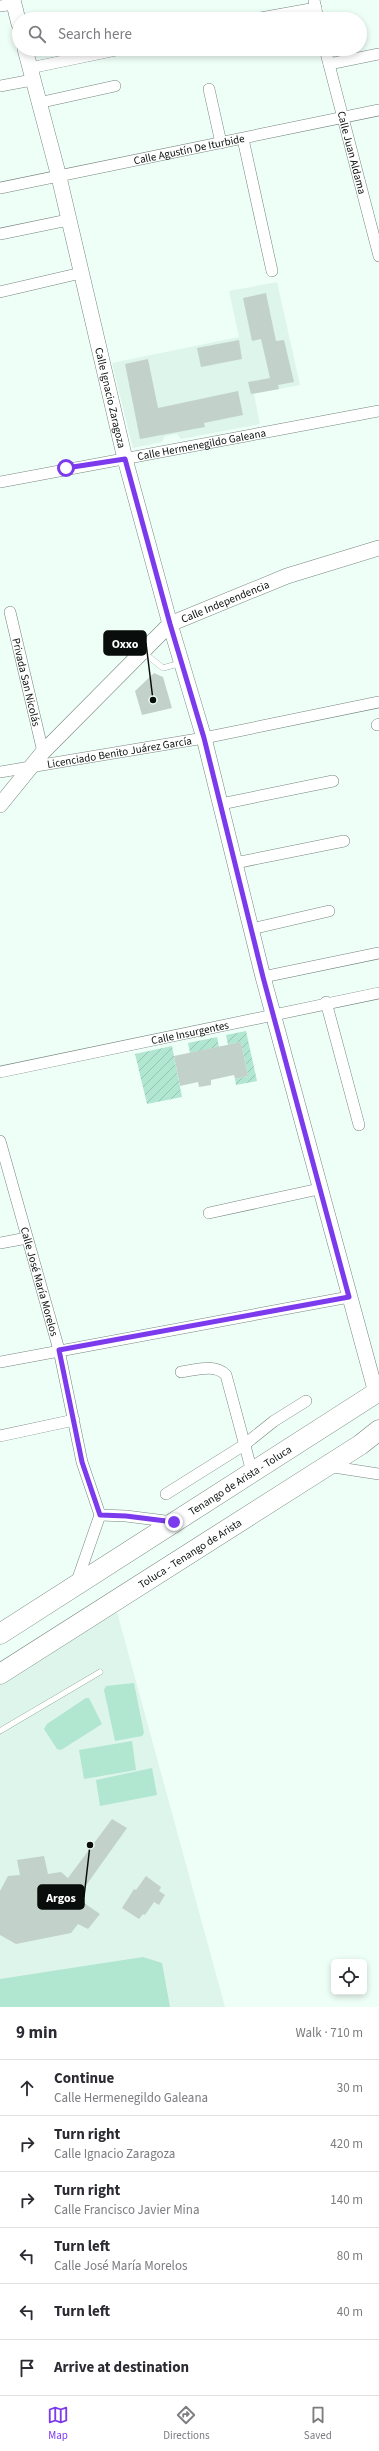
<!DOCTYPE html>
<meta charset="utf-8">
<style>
body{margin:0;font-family:"Source Sans 3",sans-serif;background:#f2f2f3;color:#2b2b33}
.controls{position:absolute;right:12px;bottom:12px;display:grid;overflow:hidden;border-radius:6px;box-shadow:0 2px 6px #0003}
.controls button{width:36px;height:36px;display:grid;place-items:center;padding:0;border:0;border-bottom:1px solid #e1e1e2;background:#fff;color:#2b2b33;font:20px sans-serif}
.stop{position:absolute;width:12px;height:12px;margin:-9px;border:3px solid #7c3aed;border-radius:50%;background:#fff}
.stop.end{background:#7c3aed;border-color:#fff;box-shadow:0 1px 4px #0008}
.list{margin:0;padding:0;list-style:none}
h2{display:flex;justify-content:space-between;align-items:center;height:52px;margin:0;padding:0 16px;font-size:17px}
h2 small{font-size:13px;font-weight:400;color:#7c7c81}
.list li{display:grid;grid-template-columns:26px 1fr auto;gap:12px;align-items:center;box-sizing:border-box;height:56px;padding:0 16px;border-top:1px solid #e1e1e2}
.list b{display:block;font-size:15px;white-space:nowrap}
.list p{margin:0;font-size:13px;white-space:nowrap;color:#7c7c81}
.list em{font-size:13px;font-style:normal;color:#7c7c81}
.icon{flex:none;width:22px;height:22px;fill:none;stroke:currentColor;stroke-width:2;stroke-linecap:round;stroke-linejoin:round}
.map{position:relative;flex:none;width:379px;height:2007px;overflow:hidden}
.search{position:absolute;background:#fff;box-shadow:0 2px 6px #0003;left:12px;right:12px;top:12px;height:44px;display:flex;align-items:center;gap:10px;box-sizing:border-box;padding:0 14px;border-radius:22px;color:#7c7c81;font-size:15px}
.sheet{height:388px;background:#fff}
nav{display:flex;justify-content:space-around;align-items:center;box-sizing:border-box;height:56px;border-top:1px solid #e1e1e2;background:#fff;font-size:11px;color:#7c7c81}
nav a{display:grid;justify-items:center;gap:2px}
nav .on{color:#7c3aed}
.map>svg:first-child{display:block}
</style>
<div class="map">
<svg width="379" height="2007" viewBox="0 0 379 2007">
<defs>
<pattern id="garden-furrows" width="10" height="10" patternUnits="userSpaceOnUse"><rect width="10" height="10" fill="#b1e6d1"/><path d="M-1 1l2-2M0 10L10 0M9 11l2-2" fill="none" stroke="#97c4b2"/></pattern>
</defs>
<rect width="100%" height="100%" fill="#eefff8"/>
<path fill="#ddf5ea" d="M277,282l23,103 -46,9 6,30 -79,15 -4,-5 -12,2 -3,6 -29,6 -21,-85 127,-26 -10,-46z
M117,1612l108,395h-225v-324z"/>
<path fill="url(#garden-furrows)" d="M246,1031l11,50 -21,4 -1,-6 13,-3 -7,-34 -13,3 -2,-10z
M217,1037l2,10 -29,6 -2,-10z
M172,1046l10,51 -35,7 -12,-50z"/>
<path fill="#b1e6d1" d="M134,1683l10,50 -2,3 -27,5 -11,-51 2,-4z
M86,1698h3l13,26 -41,26 -4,-1 -13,-20 3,-5z
M132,1741l4,29 -52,9 -5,-29z
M152,1768l5,27 -57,11 -4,-26z
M143,1957l19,6 8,44h-170v-28z"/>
<path fill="#c2d2cb" d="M266,293l10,48 8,-1 10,42 -16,3 1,4 -28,5 -3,-12 22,-4 -9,-39 -9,2 -9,-43z
M239,340l3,19 -41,8 -4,-19z
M148,359l10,49 80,-17 5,24 -39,8 1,4 -65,12 -15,-75z
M154,673l9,4 9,31 -30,7 -7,-24z
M241,1042l7,34 -13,3 -1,-4 -23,5v5l-12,2 -1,-5 -18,4 -6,-30z
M112,1819l15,9 -50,70 23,16 -12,15 -10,-5 -7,9 -55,11 -16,-9v-44l8,-15 12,-1 -3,-15 27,-4 4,18 13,-2 7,6z
M146,1876l15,11 -2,4 6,4 -6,10 -5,-3 -9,13 -2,-1 -4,5 -17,-11 12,-19 2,1z"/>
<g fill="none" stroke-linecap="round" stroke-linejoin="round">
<defs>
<path id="lane" d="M143,652l20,16 18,-5
M0,1731l100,-59"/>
<g id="street">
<path d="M314,0l4,19"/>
<path d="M0,6l14,-2"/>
<path d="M255,19l61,-11"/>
<path id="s1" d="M325,49l54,207"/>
<path d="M329,64l50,-10"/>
<path d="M30,68l91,-19"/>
<path d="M0,86l32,-6"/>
<path d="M209,89l12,54"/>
<path d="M38,103l77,-17"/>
<path d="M243,139l29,132"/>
<path id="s2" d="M0,188l379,-78"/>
<path d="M0,234l68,-14"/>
<path d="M0,292l81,-19"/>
<path id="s3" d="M0,482l379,-71"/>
<path id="s4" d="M10,612l33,140"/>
<path d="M377,725l2,-1"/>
<path id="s5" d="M0,772l204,-34 175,-36"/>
<path d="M221,804l112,-23"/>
<path d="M235,863l109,-22"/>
<path d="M251,929l78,-18"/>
<path d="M263,977l116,-24"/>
<path d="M326,1002l33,123"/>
<path id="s6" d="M0,1072l379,-79"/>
<path id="s7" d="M0,1141l59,209 23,112 18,53"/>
<path d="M209,1213l110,-24"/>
<path d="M0,1243l27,-5"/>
<path d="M0,1362l349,-65"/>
<path d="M181,1372c15,-2 34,-9 45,3l26,97"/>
<path d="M0,1436l74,-16"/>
<path d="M327,1466l52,8"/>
<path d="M166,1494l78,-49 30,-24 32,-20"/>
<path d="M100,1515l26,1 47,6"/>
<path d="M76,1584l24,-69"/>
</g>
<g id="secondary">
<path d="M13,0l6,24"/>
<path id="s8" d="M25,49l34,128 66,282 45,165 34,114 59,239 113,416"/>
<path id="s9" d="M0,805l43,-53 127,-128 117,-48 92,-28"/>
</g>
<g id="highway">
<path id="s10" d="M0,1634l379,-243"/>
<path id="s11" d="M0,1674l360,-229 19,-15"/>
</g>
</defs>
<use href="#lane" stroke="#76857f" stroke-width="6"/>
<use href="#street" stroke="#76857f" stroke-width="12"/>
<use href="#secondary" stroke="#76857f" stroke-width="16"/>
<use href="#highway" stroke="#76857f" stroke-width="21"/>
<use href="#lane" stroke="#fff" stroke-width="5.5"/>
<use href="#street" stroke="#fff" stroke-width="11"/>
<use href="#secondary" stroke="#fff" stroke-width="15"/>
<use href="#highway" stroke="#fff" stroke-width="20"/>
</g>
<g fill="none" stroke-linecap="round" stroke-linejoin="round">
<path stroke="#7c3aed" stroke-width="5" d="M66,468l59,-9 45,165 34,114 59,239 86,320 -290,53 23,112 18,53 26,1 48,6"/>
</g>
<g text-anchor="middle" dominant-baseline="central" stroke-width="3" stroke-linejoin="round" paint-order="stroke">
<g font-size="11" fill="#090e0c" stroke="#eefff8">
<text stroke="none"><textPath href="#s2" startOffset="193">Calle Agustín De Iturbide</textPath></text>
<text stroke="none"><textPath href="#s1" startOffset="107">Calle Juan Aldama</textPath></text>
<text stroke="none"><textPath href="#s8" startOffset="359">Calle Ignacio Zaragoza</textPath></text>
<text stroke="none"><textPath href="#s3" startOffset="205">Calle Hermenegildo Galeana</textPath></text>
<text stroke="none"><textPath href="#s9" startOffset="308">Calle Independencia</textPath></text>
<text stroke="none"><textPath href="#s4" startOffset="72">Privada San Nicolás</textPath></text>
<text stroke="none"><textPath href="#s5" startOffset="121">Licenciado Benito Juárez García</textPath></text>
<text stroke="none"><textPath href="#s6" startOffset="194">Calle Insurgentes</textPath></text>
<text stroke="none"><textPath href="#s7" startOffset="146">Calle José María Morelos</textPath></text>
<text stroke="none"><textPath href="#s10" startOffset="285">Tenango de Arista - Toluca</textPath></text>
<text stroke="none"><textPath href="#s11" startOffset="225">Toluca - Tenango de Arista</textPath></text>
</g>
</g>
<path fill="none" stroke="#090e0c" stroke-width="1.5" d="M153 700L146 643M90 1845L84 1897"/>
<g fill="#090e0c" stroke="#eefff8" stroke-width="1.5">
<circle cx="153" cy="700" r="4"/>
<circle cx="90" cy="1845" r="4"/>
</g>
<g fill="#090e0c" stroke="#090e0c" stroke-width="1.5">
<rect x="104" y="631" width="42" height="24" rx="4"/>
<rect x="38" y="1885" width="46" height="24" rx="4"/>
</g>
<g font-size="12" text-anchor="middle" font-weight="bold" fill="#fff">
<text x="125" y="648">Oxxo</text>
<text x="61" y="1902">Argos</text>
</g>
</svg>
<div class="controls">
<button><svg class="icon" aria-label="locate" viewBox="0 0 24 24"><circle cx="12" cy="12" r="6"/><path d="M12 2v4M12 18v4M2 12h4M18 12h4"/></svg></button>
</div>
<div class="stop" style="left:66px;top:468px"></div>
<div class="stop end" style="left:174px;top:1522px"></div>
<div class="search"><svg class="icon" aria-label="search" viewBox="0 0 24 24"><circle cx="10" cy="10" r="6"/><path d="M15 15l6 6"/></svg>Search here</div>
</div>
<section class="sheet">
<h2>9 min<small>Walk · 710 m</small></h2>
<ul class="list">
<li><svg class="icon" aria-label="ahead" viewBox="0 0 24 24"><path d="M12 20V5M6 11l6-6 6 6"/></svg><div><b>Continue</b><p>Calle Hermenegildo Galeana</p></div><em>30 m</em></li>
<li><svg class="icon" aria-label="right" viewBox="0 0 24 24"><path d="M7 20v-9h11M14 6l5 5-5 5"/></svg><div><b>Turn right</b><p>Calle Ignacio Zaragoza</p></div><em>420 m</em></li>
<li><svg class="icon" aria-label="right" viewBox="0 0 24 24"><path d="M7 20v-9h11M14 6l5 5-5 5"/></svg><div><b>Turn right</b><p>Calle Francisco Javier Mina</p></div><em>140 m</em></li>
<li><svg class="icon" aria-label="left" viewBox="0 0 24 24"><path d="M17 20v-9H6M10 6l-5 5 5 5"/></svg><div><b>Turn left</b><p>Calle José María Morelos</p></div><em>80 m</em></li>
<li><svg class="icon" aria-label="left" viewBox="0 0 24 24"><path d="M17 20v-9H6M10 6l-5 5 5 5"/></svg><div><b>Turn left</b></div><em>40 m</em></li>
<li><svg class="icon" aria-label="arrive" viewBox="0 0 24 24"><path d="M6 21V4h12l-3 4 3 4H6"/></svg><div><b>Arrive at destination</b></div></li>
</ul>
</section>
<nav>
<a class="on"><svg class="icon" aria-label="map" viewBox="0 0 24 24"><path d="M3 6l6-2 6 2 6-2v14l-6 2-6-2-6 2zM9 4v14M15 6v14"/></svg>Map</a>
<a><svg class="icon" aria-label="directions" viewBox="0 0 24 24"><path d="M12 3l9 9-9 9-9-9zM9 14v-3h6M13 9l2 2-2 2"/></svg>Directions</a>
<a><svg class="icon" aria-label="saved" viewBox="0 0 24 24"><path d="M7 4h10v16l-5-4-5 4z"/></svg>Saved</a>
</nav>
